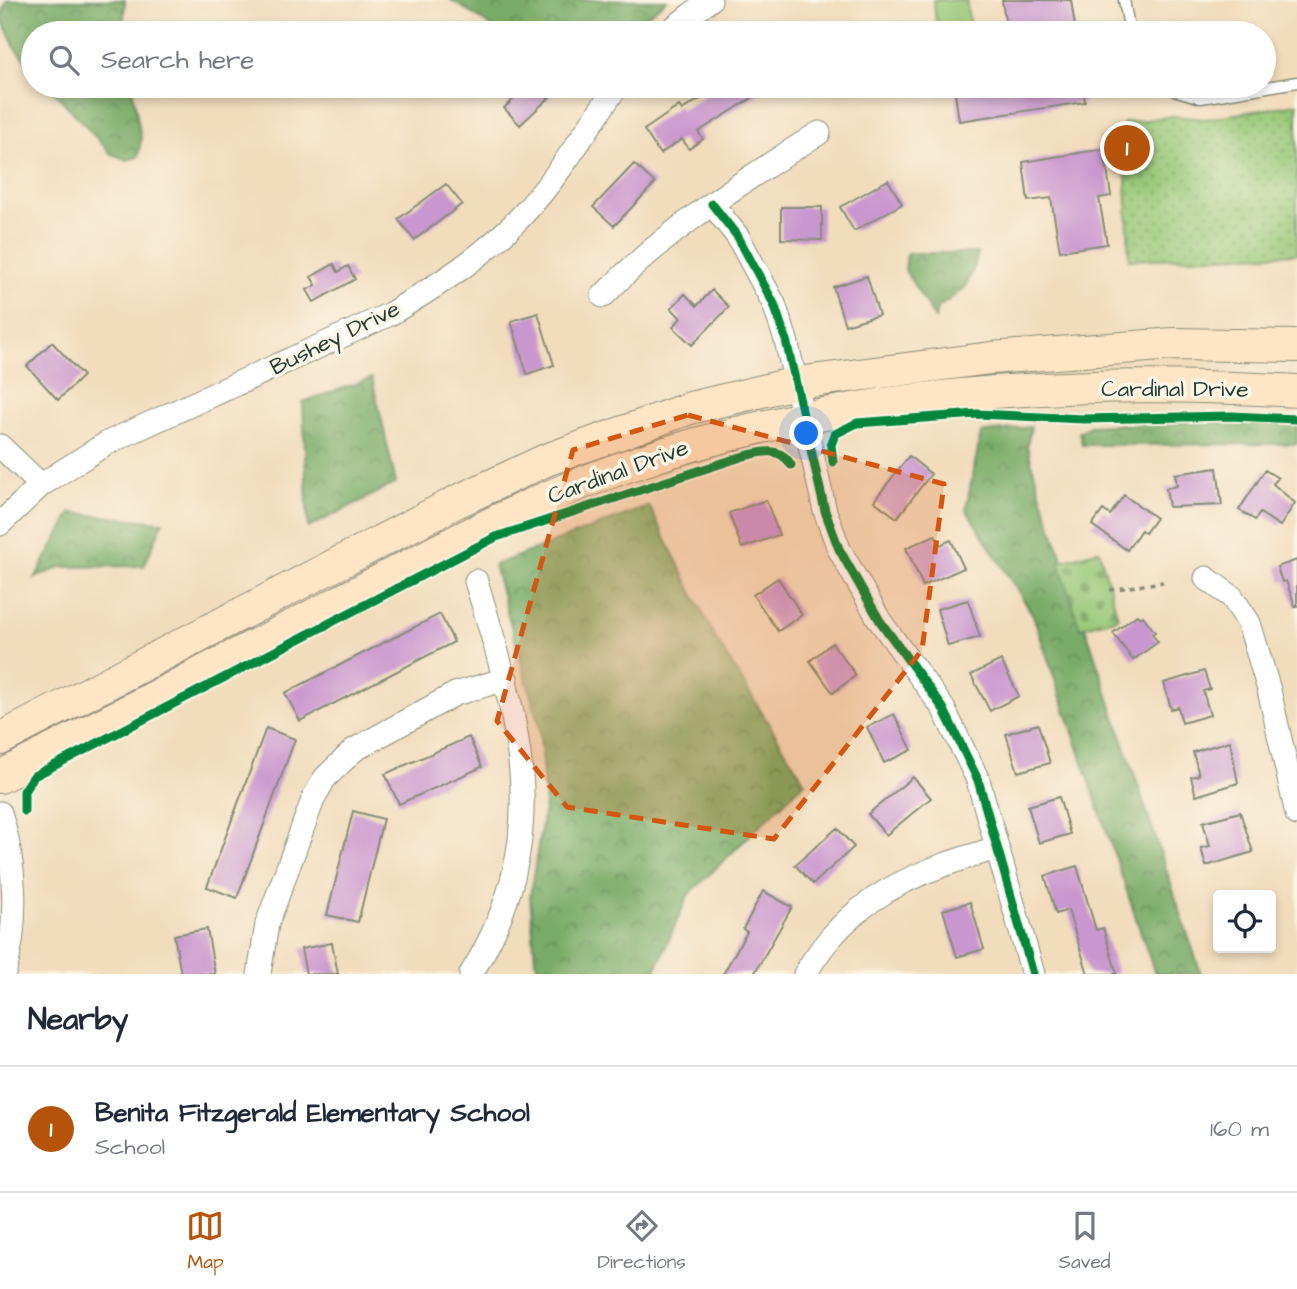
<!DOCTYPE html>
<style>
body{margin:0;font-family:"Architects Daughter",sans-serif;background:#f6f6f7;color:#1f2937}
.controls{position:absolute;right:21px;bottom:21px;display:grid;overflow:hidden;border-radius:7px;box-shadow:0 4px 10px #0003}
.controls button{width:63px;height:63px;display:grid;place-items:center;padding:0;border:0;border-bottom:2px solid #e0e1e3;background:#fff;color:#1f2937;font:35px sans-serif}
.you{position:absolute;left:807px;top:434px;width:24px;height:24px;margin:-18px;border:5px solid #fff;border-radius:50%;background:#1a73e8;box-shadow:0 0 0 10px #1a73e833}
.badge{display:grid;place-items:center;width:46px;height:46px;border-radius:50%;background:#b45309;color:#fff;font-size:23px;font-weight:700}
.pin{position:absolute;translate:-50% -50%;border:4px solid #fff;box-shadow:0 2px 7px #0006}
.list{margin:0;padding:0;list-style:none}
h2{display:flex;justify-content:space-between;align-items:center;height:91px;margin:0;padding:0 28px;font-size:30px}
h2 small{font-size:23px;font-weight:400;color:#747a83}
.list li{display:grid;grid-template-columns:46px 1fr auto;gap:21px;align-items:center;box-sizing:border-box;height:126px;padding:0 28px;border-top:2px solid #e0e1e3}
.list b{display:block;font-size:26px;white-space:nowrap}
.list p{margin:0;font-size:23px;white-space:nowrap;color:#747a83}
.list em{font-size:23px;font-style:normal;color:#747a83}
.icon{flex:none;width:38px;height:38px;fill:none;stroke:currentColor;stroke-width:2;stroke-linecap:round;stroke-linejoin:round}
.map{position:relative;flex:none;width:1297px;height:974px;overflow:hidden}
.search{position:absolute;background:#fff;box-shadow:0 4px 10px #0003;left:21px;right:21px;top:21px;height:77px;display:flex;align-items:center;gap:18px;box-sizing:border-box;padding:0 24px;border-radius:38px;color:#747a83;font-size:26px}
.sheet{height:217px;background:#fff}
nav{display:flex;justify-content:space-around;align-items:center;box-sizing:border-box;height:98px;border-top:2px solid #e0e1e3;background:#fff;font-size:19px;color:#747a83}
nav a{display:grid;justify-items:center;gap:4px}
nav .on{color:#b45309}
.map>svg:first-child{display:block}
</style>
<div class="map">
<svg width="1297" height="974" viewBox="0 0 1297 974">
<defs>
<pattern id="grass-dots" width="8" height="8" patternUnits="userSpaceOnUse" patternTransform="scale(1.75)"><rect width="8" height="8" fill="#97c878"/><path d="M2 2h.1M6 6h.1" fill="none" stroke="#7ba463" stroke-width="1.8" stroke-linecap="round"/></pattern>
<pattern id="forest-crowns" width="20" height="18" patternUnits="userSpaceOnUse" patternTransform="scale(1.75)"><rect width="20" height="18" fill="#79ac68"/><path d="M2 6a3 3 0 1 1 6 0M12 15a3 3 0 1 1 6 0" fill="none" stroke="#638d56"/></pattern>
<pattern id="cemetery-stones" width="16" height="16" patternUnits="userSpaceOnUse" patternTransform="scale(1.75)"><rect width="16" height="16" fill="#97c878"/><path d="M2 7V4a2 2 0 0 1 4 0v3zM10 15v-3a2 2 0 0 1 4 0v3z" fill="#7ba463"/></pattern>
</defs>
<rect width="100%" height="100%" fill="#fcf5e5"/>
<filter id="ink" filterUnits="userSpaceOnUse"><feTurbulence type="fractalNoise" baseFrequency=".0143" numOctaves="2"/><feDisplacementMap in="SourceGraphic" scale="14" xChannelSelector="R" yChannelSelector="G"/><feConvolveMatrix kernelMatrix="1 2 1 2 8 2 1 2 1" color-interpolation-filters="sRGB"/></filter>
<filter id="wash" filterUnits="userSpaceOnUse"><feTurbulence type="fractalNoise" baseFrequency=".00686" numOctaves="4" result="noise"/><feDisplacementMap in="SourceGraphic" scale="28" xChannelSelector="R" yChannelSelector="G"/><feGaussianBlur stdDeviation="1.57" result="paint"/><feColorMatrix in="noise" values="0 0 0 0 0 0 0 0 0 0 0 0 0 0 0 0 0 1.4 0 .05"/><feComposite in="paint" operator="in"/></filter>
<g filter="url(#wash)">
<rect width="100%" height="100%" fill="#f1dcbc"/>
<path fill="url(#grass-dots)" stroke="#5b8256" stroke-width="2" d="M1297,104v150l-168,6 -5,-137 49,-7 32,3z"/>
<path fill="url(#forest-crowns)" stroke="#4c744e" stroke-width="2" d="M7,0h118l-2,33h-90v36l-18,-21 -14,-31z
M451,0h216l-41,33h-124z
M49,86h83l9,53 -3,18 -11,3 -16,-6z
M907,253h71c-8,32 -13,37 -41,55l-2,11 -30,-49z
M372,378l24,105 -88,45 -5,-126z
M1188,421l109,3v20l-215,1 -3,-13 11,-6z
M1031,427l-4,19 12,43 162,485h-46l-122,-359 -67,-106 15,-76z
M649,506l67,133 89,143 -117,113 -34,79h-112l-7,-14 -5,-64 15,-92 -6,-79 -45,-160z
M71,513l92,9 -19,44 -83,1 -26,11z"/>
<path fill="url(#cemetery-stones)" stroke="#5b8256" stroke-width="2" d="M1099,550l19,68 -38,10 -21,-66z"/>
<path fill="#97c878" stroke="#5b8256" stroke-width="2" d="M933,0h33l5,33h-33z"/>
<g id="blocks">
<path fill="#c997cf" d="M1002,0h69l5,33h-69z
M528,86h13l10,10 -31,29 -16,-17z
M721,86h50l-73,46 5,7 -14,10 -7,-10 -22,15 -16,-24 35,-24 3,4z
M954,86h129l2,16 -126,19z
M1104,149l7,47 -12,2 8,46 -47,7 -9,-53 -23,3 -5,-39z
M634,164l21,19 -41,43 -21,-19z
M888,180l14,24 -48,27 -14,-24z
M446,184l16,20 -48,36 -16,-21z
M781,207h41v33l-41,-1z
M334,264l4,8 10,-6 7,13 -41,23 -7,-12 9,-5 -5,-8z
M867,276l12,39 -34,10 -12,-38z
M712,290l17,17 -37,38 -19,-18 8,-9 -10,-10 14,-14 12,12z
M538,313l16,52 -27,9 -16,-53z
M52,342l31,34 -25,24 -31,-34z
M909,456l22,18 -34,44 -23,-17z
M1217,468l5,37 -53,2 -3,-19 11,-2 -2,-12z
M1265,470l13,8 -5,6 22,19 -15,23 -20,-13 -5,7 -16,-10z
M1124,495l32,23 -11,15 -4,-3 -14,20 -35,-25 11,-15 7,5z
M766,500l13,35 -37,13 -13,-35z
M935,535l5,10 11,-5 13,28 -41,18 -17,-38z
M1297,560v46h-2l-9,-25 -4,1 -5,-15z
M778,578l24,37 -24,16 -25,-36z
M968,600l12,37 -32,9 -11,-37z
M440,614l14,28 -154,79 -15,-28z
M1137,615l3,3 3,-2 12,16 -3,2 6,8 -25,18 -20,-27z
M832,643l24,32 -23,18 -23,-32z
M1001,660l18,36 -29,15 -19,-36z
M1204,671l6,18 -7,2 7,24 -28,8 -4,-16 -7,2 -7,-26z
M894,714l18,36 -28,13 -17,-36z
M1038,724l12,39 -32,9 -12,-38z
M266,728l29,11 -58,159 -30,-11z
M469,737l13,30 -83,37 -14,-30z
M1230,741l8,42 -42,13 -5,-19 8,-2 -6,-23z
M913,777l18,21 -45,37 -18,-21z
M1059,797l11,37 -31,9 -11,-37z
M353,811l30,8 -25,103 -31,-7z
M1240,812l13,40 -47,14 -5,-18 9,-2 -7,-24z
M837,828l17,19 -41,37 -18,-19z
M1077,866l19,64 7,-2 14,46h-29l-20,-64 -12,4 -11,-38z
M763,891l29,16 -38,67h-31l24,-42 -4,-3z
M970,902l14,47 -27,8 -14,-47z
M207,929l8,45h-34l-7,-39z
M332,943l6,31h-32l-5,-25z"/>
</g>
</g>
<g filter="url(#ink)">
<use href="#blocks" fill-opacity="0" stroke="#888c78" stroke-width="2"/>
<g fill="none" stroke-linecap="round" stroke-linejoin="round">
<defs>
<path id="service" d="M1124,0l6,33
M1160,86l41,12 96,-16"/>
<path id="minor" d="M667,33l43,-33
M712,204l26,33 36,67 12,36 39,171 14,38 41,72 63,87 35,72 55,194
M603,296c62,-65 140,-115 216,-163
M0,446l41,39
M0,524l41,-39 66,-42 283,-129c48,-29 98,-60 136,-103 35,-38 61,-83 91,-125
M1206,578l26,19 17,26 20,67 28,124
M0,813c16,50 19,110 4,161
M259,974l8,-50 47,-127 11,-19 29,-28 101,-56 51,-15
M471,974c85,-138 48,-251 5,-393
M805,974c45,-78 110,-102 192,-126"/>
<path id="secondary" d="M0,739l456,-237 90,-42 144,-52 106,-25 195,-25 183,-14 123,2
M0,777c113,-58 226,-116 339,-175 96,-50 191,-103 294,-138 211,-73 443,-87 664,-73"/>
</defs>
<use href="#service" stroke="#888c78" stroke-width="13"/>
<use href="#minor" stroke="#888c78" stroke-width="25"/>
<use href="#secondary" stroke="#888c78" stroke-width="34"/>
<path stroke="#888c78" stroke-width="3.5" stroke-dasharray="5 5" stroke-linecap="butt" d="M1110,590l53,-8"/>
<use href="#service" stroke="#fff" stroke-width="10"/>
<use href="#minor" stroke="#fff" stroke-width="23"/>
<use href="#secondary" stroke="#fee5c5" stroke-width="32"/>
<defs>
<path id="cycleway" d="M712,204l26,33 36,67 12,36 39,171 14,38 41,72 63,87 35,72 55,194
M833,462l-2,-17 4,-11 22,-11 120,-9 107,5 148,-3 65,3
M24,811v-20l10,-15 462,-239 245,-80c19,-5 39,-12 50,8"/>
</defs>
<use href="#cycleway" stroke="#fcf5e5" stroke-width="13"/>
<use href="#cycleway" stroke="#00873e" stroke-width="9"/>
</g>
</g>
<path fill="#d45610" fill-opacity="0.2" stroke="#d45610" stroke-width="5" stroke-dasharray="14 9" stroke-linejoin="round" d="M688,415l256,69 -22,166 -148,189 -207,-32 -70,-86 76,-271z"/>
<g text-anchor="middle" dominant-baseline="central" stroke-width="7" stroke-linejoin="round" paint-order="stroke">
<g font-size="23" fill="#1f3d34" stroke="#fcf5e5">
<text transform="translate(335 338) rotate(-26)">Bushey Drive</text>
<text x="1175" y="389">Cardinal Drive</text>
<text transform="translate(618 472) rotate(-20)">Cardinal Drive</text>
</g>
</g>
</svg>
<div class="controls">
<button><svg class="icon" aria-label="locate" viewBox="0 0 24 24"><circle cx="12" cy="12" r="6"/><path d="M12 2v4M12 18v4M2 12h4M18 12h4"/></svg></button>
</div>
<div class="you"></div>
<div class="pin badge" style="left:1127px;top:148px">1</div>
<div class="search"><svg class="icon" aria-label="search" viewBox="0 0 24 24"><circle cx="10" cy="10" r="6"/><path d="M15 15l6 6"/></svg>Search here</div>
</div>
<section class="sheet">
<h2>Nearby<small></small></h2>
<ul class="list">
<li><span class="badge">1</span><div><b>Benita Fitzgerald Elementary School</b><p>School</p></div><em>160 m</em></li>
</ul>
</section>
<nav>
<a class="on"><svg class="icon" aria-label="map" viewBox="0 0 24 24"><path d="M3 6l6-2 6 2 6-2v14l-6 2-6-2-6 2zM9 4v14M15 6v14"/></svg>Map</a>
<a><svg class="icon" aria-label="directions" viewBox="0 0 24 24"><path d="M12 3l9 9-9 9-9-9zM9 14v-3h6M13 9l2 2-2 2"/></svg>Directions</a>
<a><svg class="icon" aria-label="saved" viewBox="0 0 24 24"><path d="M7 4h10v16l-5-4-5 4z"/></svg>Saved</a>
</nav>
